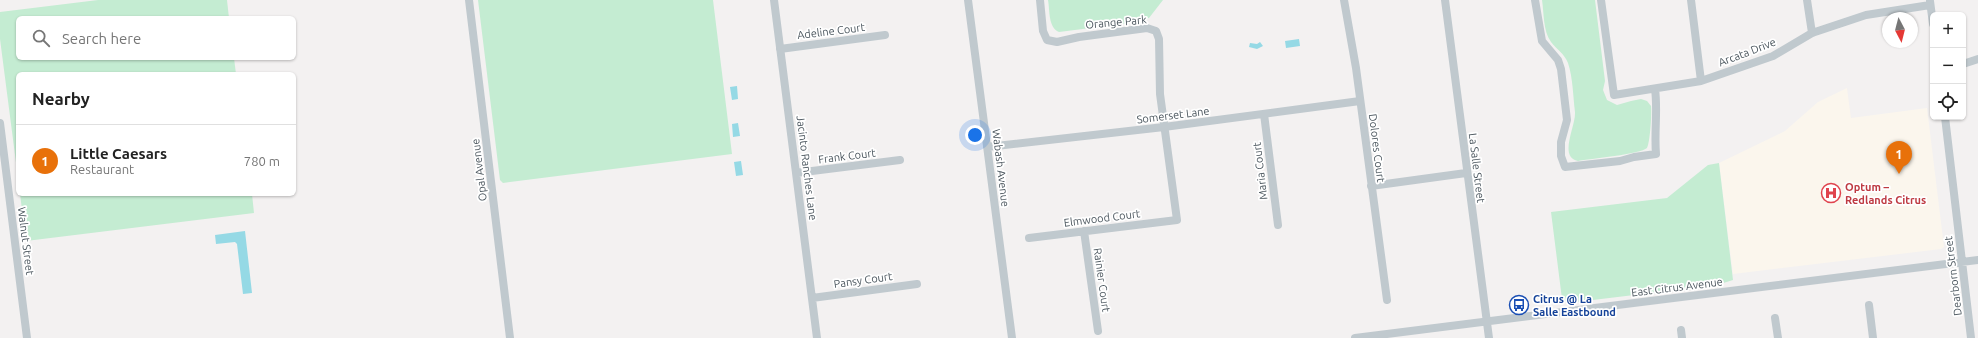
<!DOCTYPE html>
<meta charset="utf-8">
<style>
body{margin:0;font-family:Ubuntu,sans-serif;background:#f2f2f2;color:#222}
.controls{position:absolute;right:12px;top:12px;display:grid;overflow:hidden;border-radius:6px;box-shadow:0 1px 3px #0004}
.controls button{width:36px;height:36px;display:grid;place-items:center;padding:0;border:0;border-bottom:1px solid #e0e0e0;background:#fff;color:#222;font:20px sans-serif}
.compass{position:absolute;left:1882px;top:12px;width:36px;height:36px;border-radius:50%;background:#fff;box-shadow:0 1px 3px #0004;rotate:173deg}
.you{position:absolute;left:975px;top:135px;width:14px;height:14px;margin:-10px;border:3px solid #fff;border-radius:50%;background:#1a73e8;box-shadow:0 0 0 6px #1a73e833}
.badge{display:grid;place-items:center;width:26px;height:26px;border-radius:50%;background:#1a73e8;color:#fff;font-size:13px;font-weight:700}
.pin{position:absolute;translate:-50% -33px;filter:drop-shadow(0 1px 2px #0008)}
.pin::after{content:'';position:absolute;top:21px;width:14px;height:12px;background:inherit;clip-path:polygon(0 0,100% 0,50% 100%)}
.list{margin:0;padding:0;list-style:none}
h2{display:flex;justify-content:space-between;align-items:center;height:52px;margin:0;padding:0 16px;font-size:17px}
h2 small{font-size:13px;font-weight:400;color:#767676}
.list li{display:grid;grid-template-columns:26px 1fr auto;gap:12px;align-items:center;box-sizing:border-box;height:72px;padding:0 16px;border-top:1px solid #e0e0e0}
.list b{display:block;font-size:15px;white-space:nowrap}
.list p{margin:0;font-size:13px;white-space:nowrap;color:#767676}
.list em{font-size:13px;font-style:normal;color:#767676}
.icon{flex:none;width:22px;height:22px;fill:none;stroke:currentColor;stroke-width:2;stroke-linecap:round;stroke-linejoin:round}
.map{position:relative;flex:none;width:1978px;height:338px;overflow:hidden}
.search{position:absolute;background:#fff;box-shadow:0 1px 3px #0004;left:16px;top:16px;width:280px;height:44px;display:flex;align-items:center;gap:10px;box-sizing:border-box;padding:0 14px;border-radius:6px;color:#767676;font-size:15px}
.panel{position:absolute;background:#fff;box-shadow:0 1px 3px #0004;left:16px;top:72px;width:280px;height:124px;border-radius:6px}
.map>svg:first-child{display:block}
</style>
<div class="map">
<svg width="1978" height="338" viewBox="0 0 1978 338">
<rect width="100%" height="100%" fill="#f3f1f1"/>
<path fill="#fbf6ed" d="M1847,88l4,30 76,-10 17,139 -3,2 -208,25 -14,-111 66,-32 33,-29z"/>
<path fill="#c4ecd2" d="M98,0h129l2,18h-211v40h216l2,16h-218v104l-18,-139v-27z
M478,0h235l19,154 -229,29 -3,-3z
M1048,0h115l-14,18 -9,1 -10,4 -71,9c-11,-5 -9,-21 -11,-32z
M1542,0h53l10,81 -2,9 4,10 10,5 14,-4 10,-2 6,2 4,5c1,6 -1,38 -4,42 -6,6 -58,11 -69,13 -20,-4 -2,-35 -3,-49 -2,-16 -2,-34 -7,-49 -4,-10 -11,-13 -17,-21 -8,-11 -7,-29 -9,-42z
M1719,163l14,117 -16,5 -149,18 -6,-4 -11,-87 116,-14 41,-33z
M20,194h232l2,19 -228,28z"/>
<path fill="#95d9e5" d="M1299,39l1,7 -14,2 -1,-7z
M1260,42l3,4 -6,3 -8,-2 1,-4 7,1z
M737,86l1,13 -6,1 -2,-13z
M738,123l2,13 -7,1 -1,-13z
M741,161l2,14 -7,1 -2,-14z
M245,231l7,62 -9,1 -6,-50 -2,-2 -19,2 -1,-9z"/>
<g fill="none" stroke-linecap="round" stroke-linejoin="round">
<path stroke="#c0c9ce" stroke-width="8" d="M469,0l41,338
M774,0l43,338
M968,0l44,338
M1344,0l12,68 31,232
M1445,0l44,338
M1535,0l7,41 16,19 3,9 6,51 -6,22v14l4,11 55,-6 14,-4 22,-3c-2,-22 2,-43 -1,-65
M1601,0l13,95 87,-14 72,-25 39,-23 54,-18 64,-10
M1691,0l10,81
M1807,0l5,33
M1930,1l3,23
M780,49l105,-14
M1963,64l15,-5
M1264,114l14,111
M1945,117l26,221
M0,123l27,215
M987,147l177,-20 196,-26
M796,173l104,-13
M1371,186l95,-13
M1084,231l14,100
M1029,238l148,-18 -17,-126 -1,-55 -3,-8 -9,-3 -68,9 -22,5 -10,-2 -4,-9 -3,-31
M812,298l105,-14
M1869,305l4,33
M1775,318l3,20
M1681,330l1,8
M1355,338l623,-78"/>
</g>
<defs>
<symbol id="hospital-ring" viewBox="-11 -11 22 22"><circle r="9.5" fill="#fff" stroke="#e0444e" stroke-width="1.5"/><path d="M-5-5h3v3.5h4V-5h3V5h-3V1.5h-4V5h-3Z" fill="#e0444e"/></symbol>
<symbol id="bus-ring" viewBox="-11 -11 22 22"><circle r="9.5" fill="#fff" stroke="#1a4fb4" stroke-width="1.5"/><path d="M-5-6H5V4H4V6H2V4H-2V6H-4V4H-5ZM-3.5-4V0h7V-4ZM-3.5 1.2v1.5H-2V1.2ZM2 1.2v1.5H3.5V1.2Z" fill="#1a4fb4"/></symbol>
</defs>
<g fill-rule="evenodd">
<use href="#hospital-ring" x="1820" y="182" width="22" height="22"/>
<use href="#bus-ring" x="1508" y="294" width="22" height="22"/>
</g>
<g text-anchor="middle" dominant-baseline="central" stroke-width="3.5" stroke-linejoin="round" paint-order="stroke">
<g font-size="11" fill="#4a555d" stroke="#fff">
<text transform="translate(1116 22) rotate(-5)">Orange Park</text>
<text transform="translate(831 31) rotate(-7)">Adeline Court</text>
<text transform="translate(1747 52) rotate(-21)">Arcata Drive</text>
<text transform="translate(1173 115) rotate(-7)">Somerset Lane</text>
<text transform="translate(1377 148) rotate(83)">Dolores Court</text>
<text transform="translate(847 156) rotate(-7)">Frank Court</text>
<text transform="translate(807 168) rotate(83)">Jacinto Ranches Lane</text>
<text transform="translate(1001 168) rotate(83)">Wabash Avenue</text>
<text transform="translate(1477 168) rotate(83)">La Salle Street</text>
<text transform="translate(479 170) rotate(-97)">Opal Avenue</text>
<text transform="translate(1260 171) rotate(-97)">Maria Court</text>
<text transform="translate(1102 218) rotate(-7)">Elmwood Court</text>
<text transform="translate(26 241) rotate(83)">Walnut Street</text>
<text transform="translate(1953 276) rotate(-97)">Dearborn Street</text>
<text transform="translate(863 280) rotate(-8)">Pansy Court</text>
<text transform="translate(1102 280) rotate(82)">Rainier Court</text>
<text transform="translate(1677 287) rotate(-7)">East Citrus Avenue</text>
</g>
<g font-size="11" font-weight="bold" fill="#be3a42" stroke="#fff" text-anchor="start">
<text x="1845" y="187">Optum –<tspan x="1845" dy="13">Redlands Citrus</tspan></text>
</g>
<g font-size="11" font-weight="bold" fill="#164399" stroke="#fff" text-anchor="start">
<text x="1533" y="299">Citrus @ La<tspan x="1533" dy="13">Salle Eastbound</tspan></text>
</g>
</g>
</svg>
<div class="controls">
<button>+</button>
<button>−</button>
<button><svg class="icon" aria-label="locate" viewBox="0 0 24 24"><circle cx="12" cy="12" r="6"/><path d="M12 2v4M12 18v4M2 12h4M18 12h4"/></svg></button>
</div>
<svg class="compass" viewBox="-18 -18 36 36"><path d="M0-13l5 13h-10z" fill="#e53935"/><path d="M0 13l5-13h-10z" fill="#767676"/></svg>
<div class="you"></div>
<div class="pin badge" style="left:1899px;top:174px;background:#e8710a">1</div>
<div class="search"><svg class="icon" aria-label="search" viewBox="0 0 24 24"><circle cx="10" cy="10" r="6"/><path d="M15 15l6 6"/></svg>Search here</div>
<section class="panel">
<h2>Nearby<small></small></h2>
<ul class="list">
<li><span class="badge" style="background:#e8710a">1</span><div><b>Little Caesars</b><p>Restaurant</p></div><em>780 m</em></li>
</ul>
</section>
</div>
